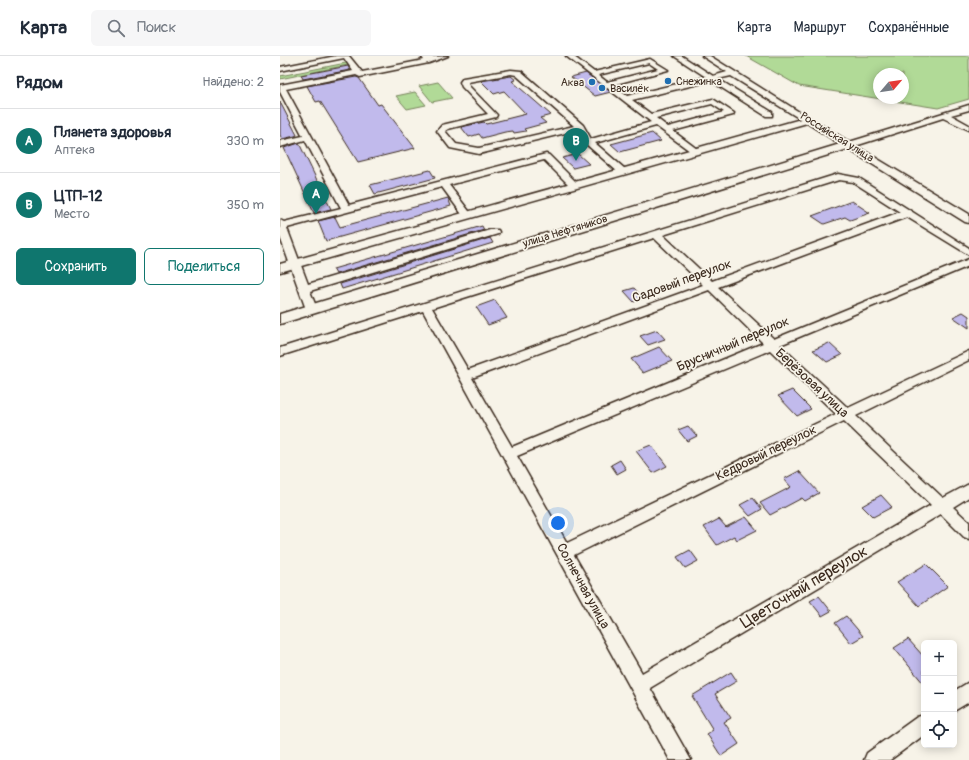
<!DOCTYPE html>
<html lang="ru">
<meta charset="utf-8">
<style>
body{margin:0;font-family:Pangolin,sans-serif;background:#f6f6f7;color:#1f2937}
.controls{position:absolute;right:12px;bottom:12px;display:grid;overflow:hidden;border-radius:6px;box-shadow:0 2px 10px #0003}
.controls button{width:36px;height:36px;display:grid;place-items:center;padding:0;border:0;border-bottom:1px solid #e0e1e3;background:#fff;color:#1f2937;font:20px sans-serif}
.compass{position:absolute;left:593px;top:12px;width:36px;height:36px;border-radius:50%;background:#fff;box-shadow:0 2px 10px #0003;rotate:61deg}
.you{position:absolute;left:278px;top:467px;width:14px;height:14px;margin:-10px;border:3px solid #fff;border-radius:50%;background:#1a73e8;box-shadow:0 0 0 6px #1a73e833}
.badge{display:grid;place-items:center;width:26px;height:26px;border-radius:50%;background:#0f766e;color:#fff;font-size:13px;font-weight:700}
.pin{position:absolute;translate:-50% -33px;filter:drop-shadow(0 1px 2px #0008)}
.pin::after{content:'';position:absolute;top:21px;width:14px;height:12px;background:inherit;clip-path:polygon(0 0,100% 0,50% 100%)}
.list{margin:0;padding:0;list-style:none}
h2{display:flex;justify-content:space-between;align-items:center;height:52px;margin:0;padding:0 16px;font-size:17px}
h2 small{font-size:13px;font-weight:400;color:#747a83}
.list li{display:grid;grid-template-columns:26px 1fr auto;gap:12px;align-items:center;box-sizing:border-box;height:64px;padding:0 16px;border-top:1px solid #e0e1e3}
.list b{display:block;font-size:15px;white-space:nowrap}
.list p{margin:0;font-size:13px;white-space:nowrap;color:#747a83}
.list em{font-size:13px;font-style:normal;color:#747a83}
.actions{display:flex;gap:8px;padding:12px 16px}
.actions a{flex:1;padding:9px 0;border:1px solid #0f766e;border-radius:6px;text-align:center;font-size:14px;color:#0f766e}
.actions .main{background:#0f766e;color:#fff}
.icon{flex:none;width:22px;height:22px;fill:none;stroke:currentColor;stroke-width:2;stroke-linecap:round;stroke-linejoin:round}
.map{position:relative;flex:none;width:689px;height:704px;overflow:hidden}
header{display:flex;align-items:center;gap:24px;box-sizing:border-box;height:56px;padding:0 20px;background:#fff;border-bottom:1px solid #e0e1e3}
header strong{font-size:19px}
nav{display:flex;gap:22px;margin-inline-start:auto;font-size:14px}
.search{width:280px;height:36px;background:#f6f6f7;display:flex;align-items:center;gap:10px;box-sizing:border-box;padding:0 14px;border-radius:6px;color:#747a83;font-size:15px}
main{display:flex}
aside{flex:1;background:#fff}
.map>svg:first-child{display:block}
</style>
<header>
<strong>Карта</strong>
<div class="search"><svg class="icon" aria-label="search" viewBox="0 0 24 24"><circle cx="10" cy="10" r="6"/><path d="M15 15l6 6"/></svg>Поиск</div>
<nav><a>Карта</a><a>Маршрут</a><a>Сохранённые</a></nav>
</header>
<main>
<aside>
<h2>Рядом<small>Найдено: 2</small></h2>
<ul class="list">
<li><span class="badge">A</span><div><b>Планета здоровья</b><p>Аптека</p></div><em>330 m</em></li>
<li><span class="badge">B</span><div><b>ЦТП-12</b><p>Место</p></div><em>350 m</em></li>
</ul>
<div class="actions"><a class="main">Сохранить</a><a>Поделиться</a></div>
</aside>
<div class="map">
<svg width="689" height="704" viewBox="0 0 689 704">
<rect width="100%" height="100%" fill="#f7f3e8"/>
<filter id="ink" filterUnits="userSpaceOnUse"><feTurbulence type="fractalNoise" baseFrequency=".025" numOctaves="2"/><feDisplacementMap in="SourceGraphic" scale="8" xChannelSelector="R" yChannelSelector="G"/><feConvolveMatrix kernelMatrix="1 2 1 2 8 2 1 2 1" color-interpolation-filters="sRGB"/></filter>
<g filter="url(#ink)">
<path fill="#b1da97" stroke="#76825a" fill-rule="evenodd" d="M466,0h223v43l-31,9 -139,-22zM599,18h24v24h-24z
M66,7l2,2 -68,14v-3z
M158,26l14,16 -20,4 -13,-16z
M135,36l11,13 -19,4 -11,-13z"/>
<path fill="#c1baec" stroke="#3b2a1e" d="M68,10l2,4 -47,9 -2,-4z
M306,17l25,19 -16,4 -24,-19z
M231,20l5,4 -4,1 39,34 -11,3 6,5 -22,6 2,2 -12,2 -1,-2 -8,1 -23,6 -3,-4 -10,3 -8,-10 23,-5 2,2 40,-10 -22,-23 -10,3 -13,-13z
M76,21l3,1 19,27 3,-1 34,44 -57,14 -38,-61 -4,1 -9,-16z
M0,46l17,33 -2,1 -13,3 -2,-4z
M372,77l9,8 -41,11 -9,-8z
M19,87l30,62 2,4 -17,4 -30,-65z
M298,98l11,10 -16,4 -11,-10z
M150,114l5,8 -60,16 -5,-9z
M168,142l3,8 -125,35 -8,-20 17,-4 5,10z
M572,145l18,12 -20,7 -5,-3 -21,7 -12,-8z
M202,170l2,4 -148,44 -3,-5z
M210,182l3,5 -151,46 -2,-5z
M354,232l9,10 -9,4 -10,-11z
M215,244l12,18 -19,7 -12,-18z
M683,256l6,4v12l-16,-11z
M377,274l8,9 -17,6 -8,-9z
M549,287l13,12 -15,7 -14,-12z
M379,291l13,14 -29,12 -12,-14z
M512,334l19,19 -14,7 -19,-20z
M408,370l9,10 -10,5 -9,-11z
M371,389l16,21 -14,7 -17,-22z
M340,404l6,9 -9,5 -6,-9z
M519,415l20,22 -14,8 -3,-3 -32,17 -10,-12 31,-16 -7,-8z
M601,439l11,12 -19,10 -11,-11z
M473,442l9,11 -12,7 -10,-11z
M466,461l11,13 -20,10 -3,-4 -17,9 -13,-18 15,-8 7,8z
M410,494l8,11 -13,7 -8,-11z
M646,508l22,22 -29,20 -22,-24z
M539,540l12,15 -9,5 -12,-15z
M566,560l17,20 -12,7 -16,-20z
M628,583l16,18v27l-30,-36z
M451,616l6,9 -22,13 16,24 -7,4 15,22 -18,12 -14,-22 6,-4 -21,-34z"/>
<g fill="none" stroke-linecap="round" stroke-linejoin="round">
<defs>
<path id="minor" d="M56,0h13l13,16 62,-12 -3,-4 8,1 19,-1 -19,7 -69,14 -4,-2 -70,14 63,116 197,-51 3,1 30,30 -2,2h-6l-27,-27 -95,25 23,30 -2,2h-6l-22,-30 -155,41 21,56 182,-54h8l1,2 -1,2 -188,57 7,18 -2,3h-8l-27,-75v-17l4,2 57,-14 -36,-68 -25,7v-6l23,-5 -23,-44v-7l73,-14 -9,-13 -64,13v-4z
M286,0h7l21,16 56,-13 18,11 -56,15 15,11 79,-19 -32,-21h8l31,20 14,-4 -25,-16h8l102,64 -1,2h-6l-74,-46 -13,3 54,33v4h-6l-55,-35 -79,19 19,14 62,-15 21,14 -1,2 -60,16 24,18 1,2 -1,2 -3,1 -38,-28 -61,17 30,26 1,2 -4,3 -3,-1 -33,-29 -8,-14 -99,24 -29,-6 -13,-17 5,-6 46,-11 -26,-27 -2,-5 3,-4 48,-8 10,1 62,54 8,14 60,-17zM369,7l9,6 -51,13 -9,-7zM231,18l5,1 58,51 -95,22 -23,-4 -11,-13 3,-2 48,-12 1,-2 -28,-29 -1,-4zM432,48l12,8 -56,15 -12,-9z
M689,49v5l-18,5 18,10v5l-26,-12 -91,29h-6l-1,-2 1,-2z
M558,118l21,4 110,70v7l-62,-38 -189,70 56,52 195,-80v7l-189,79 68,63 121,-57v9l-113,56 87,82 26,-14v13l-16,10 16,15v17l-5,-2 -23,-23 -291,174 41,72h-21l-247,-449 -143,45v-8zM559,124l14,2 47,30 -188,69 -49,-46zM374,182l49,47 -235,85 -36,-62zM429,234l54,53 -251,104 -40,-69zM490,294l66,64 -269,129 -50,-87zM564,365l87,84 -289,168 -68,-118z
M689,626v20l-15,9v-20z
M644,659v20l-34,25h-26l3,-7 50,-36z"/>
<path id="major" d="M528,61l161,97v9l-4,-1 -117,-73 -568,175v-10l560,-170 -33,-21 -527,149v-8z"/>
</defs>
<use href="#minor" stroke="#3b2a1e" stroke-width="3"/>
<use href="#major" stroke="#3b2a1e" stroke-width="3"/>
<use href="#minor" fill="#f7f3e8" fill-rule="evenodd"/>
<use href="#major" fill="#f7f3e8" fill-rule="evenodd"/>
</g>
</g>
<g fill="#1f6fb2" stroke="#f7f3e8" stroke-width="1.5">
<circle cx="388" cy="25" r="4"/>
<circle cx="312" cy="26" r="4"/>
<circle cx="322" cy="32" r="4"/>
</g>
<g text-anchor="middle" dominant-baseline="central" stroke-width="3.5" stroke-linejoin="round" paint-order="stroke">
<g font-size="11" fill="#3b2a1e" stroke="#f7f3e8" text-anchor="start">
<text x="396" y="25">Снежинка</text>
<text x="304" y="26" text-anchor="end">Аква</text>
<text x="330" y="32">Василёк</text>
</g>
<g font-size="11" fill="#3b2a1e" stroke="#f7f3e8">
<text transform="translate(557 81) rotate(32)">Российская улица</text>
<text transform="translate(285 175) rotate(-17)">улица Нефтяников</text>
</g>
<g font-size="13" fill="#3b2a1e" stroke="#f7f3e8">
<text transform="translate(402 225) rotate(-20)">Садовый переулок</text>
<text transform="translate(453 288) rotate(-23)">Брусничный переулок</text>
<text transform="translate(532 327) rotate(43)">Берёзовая улица</text>
<text transform="translate(486 397) rotate(-26)">Кедровый переулок</text>
<text transform="translate(303 530) rotate(61)">Солнечная улица</text>
</g>
<g font-size="16" fill="#3b2a1e" stroke="#f7f3e8">
<text transform="translate(524 531) rotate(-31)">Цветочный переулок</text>
</g>
</g>
</svg>
<div class="controls">
<button>+</button>
<button>−</button>
<button><svg class="icon" aria-label="locate" viewBox="0 0 24 24"><circle cx="12" cy="12" r="6"/><path d="M12 2v4M12 18v4M2 12h4M18 12h4"/></svg></button>
</div>
<svg class="compass" viewBox="-18 -18 36 36"><path d="M0-13l5 13h-10z" fill="#e53935"/><path d="M0 13l5-13h-10z" fill="#747a83"/></svg>
<div class="you"></div>
<div class="pin badge" style="left:36px;top:158px">A</div>
<div class="pin badge" style="left:296px;top:105px">B</div>
</div>
</main>
